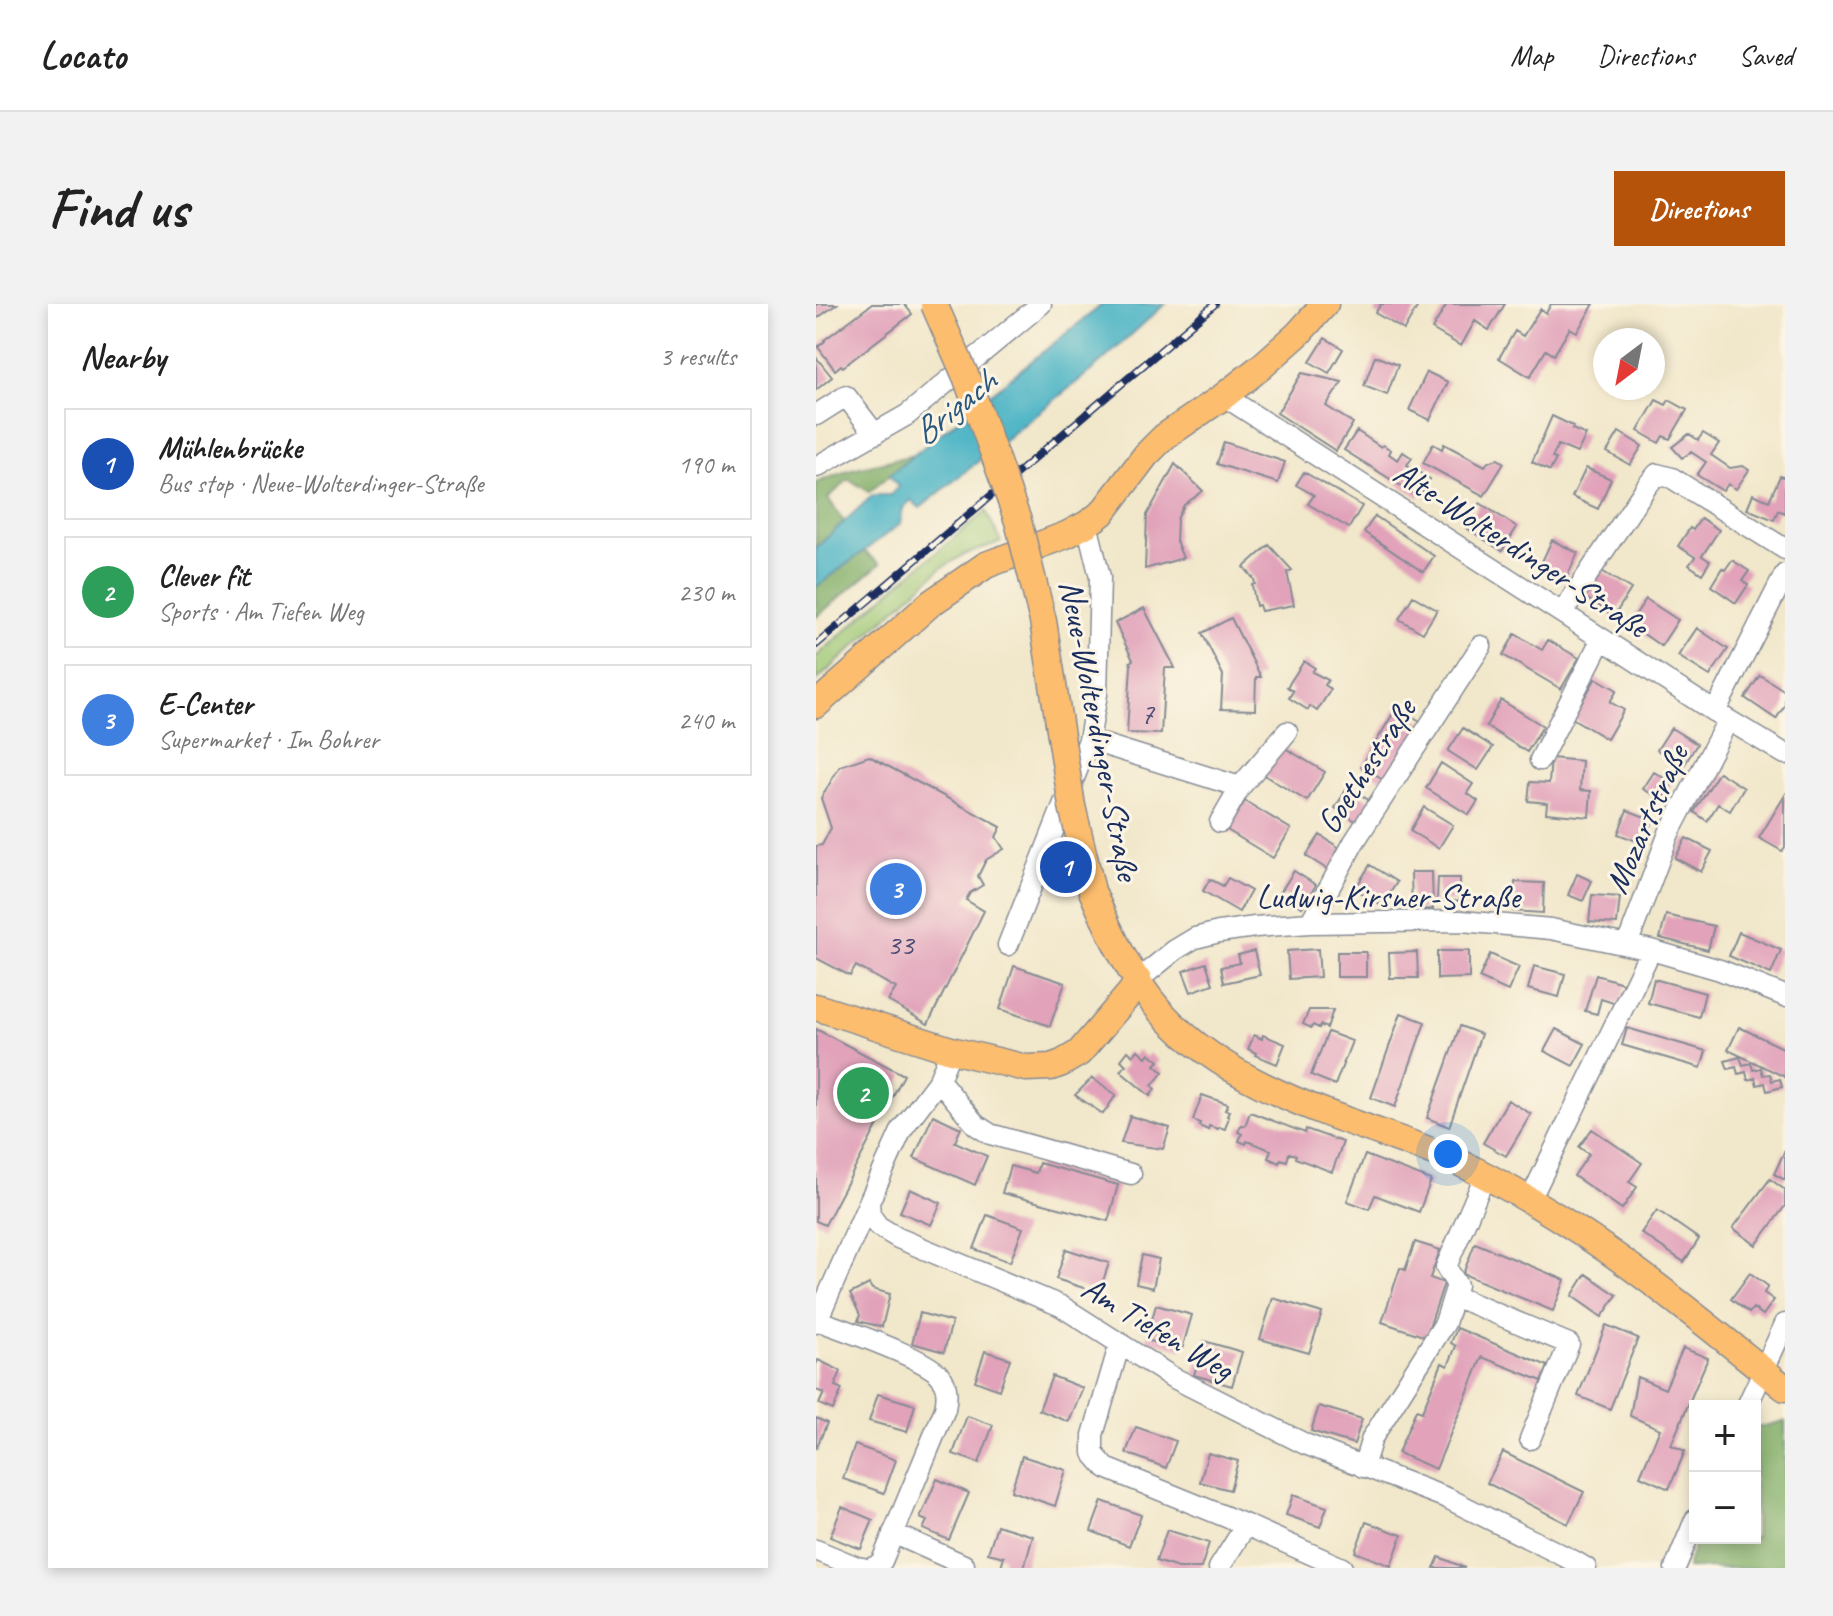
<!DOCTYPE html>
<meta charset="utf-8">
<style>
body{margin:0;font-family:Caveat,sans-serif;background:#f2f2f2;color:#222}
.controls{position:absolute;right:24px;bottom:24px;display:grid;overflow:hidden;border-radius:0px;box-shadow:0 4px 12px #0003}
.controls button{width:72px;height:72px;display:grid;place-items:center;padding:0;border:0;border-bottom:2px solid #e0e0e0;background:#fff;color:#222;font:40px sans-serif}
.compass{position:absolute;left:777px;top:24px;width:72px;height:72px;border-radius:50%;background:#fff;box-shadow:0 4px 12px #0003;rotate:212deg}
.you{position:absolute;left:632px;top:850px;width:28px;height:28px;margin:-20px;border:6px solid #fff;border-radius:50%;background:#1a73e8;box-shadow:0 0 0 12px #1a73e833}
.badge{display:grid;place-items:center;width:52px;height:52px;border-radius:50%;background:#b45309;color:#fff;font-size:26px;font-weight:700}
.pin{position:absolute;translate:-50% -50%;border:4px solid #fff;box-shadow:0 2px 8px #0006}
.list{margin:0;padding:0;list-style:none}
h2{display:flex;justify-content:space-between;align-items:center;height:104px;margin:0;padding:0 32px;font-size:34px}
h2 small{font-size:26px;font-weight:400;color:#767676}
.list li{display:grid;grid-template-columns:52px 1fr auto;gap:24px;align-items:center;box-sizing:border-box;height:112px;margin:0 16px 16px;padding:0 16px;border:2px solid #e0e0e0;border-radius:0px}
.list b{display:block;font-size:30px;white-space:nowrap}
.list p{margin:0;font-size:26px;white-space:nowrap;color:#767676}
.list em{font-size:26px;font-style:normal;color:#767676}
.map{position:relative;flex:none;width:969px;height:1264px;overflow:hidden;border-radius:0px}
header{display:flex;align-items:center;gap:48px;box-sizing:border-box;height:112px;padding:0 40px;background:#fff;border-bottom:2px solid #e0e0e0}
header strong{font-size:38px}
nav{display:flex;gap:44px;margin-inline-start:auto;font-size:28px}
.intro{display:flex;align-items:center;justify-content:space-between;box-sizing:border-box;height:192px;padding:0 48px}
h1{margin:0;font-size:56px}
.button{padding:20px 36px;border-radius:0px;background:#b45309;color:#fff;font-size:28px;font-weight:700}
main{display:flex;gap:48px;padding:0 48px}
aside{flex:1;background:#fff;border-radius:0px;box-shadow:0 4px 12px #0003}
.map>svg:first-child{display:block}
</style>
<header>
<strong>Locato</strong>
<nav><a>Map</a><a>Directions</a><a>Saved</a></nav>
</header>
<div class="intro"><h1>Find us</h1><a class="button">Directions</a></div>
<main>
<aside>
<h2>Nearby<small>3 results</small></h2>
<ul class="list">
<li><span class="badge" style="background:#1a4fb4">1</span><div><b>Mühlenbrücke</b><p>Bus stop · Neue-Wolterdinger-Straße</p></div><em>190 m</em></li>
<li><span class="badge" style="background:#2e9e5b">2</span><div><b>Clever fit</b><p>Sports · Am Tiefen Weg</p></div><em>230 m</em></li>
<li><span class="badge" style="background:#3f7fe0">3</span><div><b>E-Center</b><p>Supermarket · Im Bohrer</p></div><em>240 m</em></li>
</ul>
</aside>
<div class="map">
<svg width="969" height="1264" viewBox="0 0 969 1264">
<rect width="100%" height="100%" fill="#fcf5e5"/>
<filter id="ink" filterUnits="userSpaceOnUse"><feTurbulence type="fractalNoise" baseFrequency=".0125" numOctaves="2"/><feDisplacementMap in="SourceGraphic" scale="16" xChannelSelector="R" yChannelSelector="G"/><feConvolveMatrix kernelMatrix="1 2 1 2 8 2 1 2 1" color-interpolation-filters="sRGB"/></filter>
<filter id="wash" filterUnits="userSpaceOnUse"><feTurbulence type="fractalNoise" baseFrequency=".006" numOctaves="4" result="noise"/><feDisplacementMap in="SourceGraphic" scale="32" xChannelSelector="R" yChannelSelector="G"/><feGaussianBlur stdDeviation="1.8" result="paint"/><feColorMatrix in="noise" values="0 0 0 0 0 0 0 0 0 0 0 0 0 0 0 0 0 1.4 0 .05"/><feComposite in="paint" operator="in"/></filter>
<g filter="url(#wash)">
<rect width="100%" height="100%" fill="#f1e7ca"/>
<path fill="#9cc672" stroke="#5c7a68" stroke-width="2" d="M170,207l15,31 -38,13 -23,14 -124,112v-24l80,-71z"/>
<path fill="#7dab64" stroke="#4c6d61" stroke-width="2" d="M98,151l-45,37 -20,-13 -21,19 16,24 -28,26v-65l36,-14z
M48,247l16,13 -64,53v-30z
M969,1117v147h-98l9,-30h59v-108l1,-2z"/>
<path fill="#46b2c4" stroke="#307091" stroke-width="2" d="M287,0h62l-67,61 -178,143 -9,-8 -8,8 -3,16 -84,63v-39l57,-53h17l9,-8 -10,-12z"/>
<g id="blocks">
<path fill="#e1a2ba" d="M0,0h21l-21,15z
M56,0h32l8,10 -69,53 -2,-2 -6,5 -17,-23 7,-6 -1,-1z
M565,0h38l-15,26 -29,-17z
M631,0h58l-16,26 -14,-9 -14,25 -29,-17z
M735,0h43l-17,28 -7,-4 -16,27 -8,-5 -16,27 -31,-19 16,-27 8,5 17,-27 6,4z
M509,34l18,11 -14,24 -19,-11z
M559,52l23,9 -11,30 -23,-9z
M0,53l16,20 -16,13z
M611,68l21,10 -18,38 -21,-10z
M486,69l40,9 -16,24 27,17 -17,28 -59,-38z
M840,96l10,5 3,-5 18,10 -17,29 -7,-3 -4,7 -21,-12z
M736,112l21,10 -1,3 14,6 -9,18 -19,-8 -6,13 4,1 -6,12 -18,-9z
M541,127l24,16 2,-2 8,5 -2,4 9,6 5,-8 9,6 -5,7 23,14 -11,18 -75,-47z
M803,128l23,14 -12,19 -23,-13z
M887,129l16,10 -8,12 19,13 13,-2 6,4 -13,19 -8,-5 -5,7 -26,-16 9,-13 -15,-10 -9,6 -10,-11 17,-13 9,6z
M408,138l61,20 -7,21 -61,-19z
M617,140l9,5 2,-5 41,22 3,-4 10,-3 6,4 -20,33 -61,-33z
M359,160l28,27 -19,14 -7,14 -1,22 7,17 -38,11 2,-54z
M770,164l25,11 -13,30 -26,-12z
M488,168l58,34 -13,22 -41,-24 6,-9 -18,-10z
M964,172l5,2v35l-7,-3 -4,10 -27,-11 6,-15 16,7z
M664,199l37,24 -15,24 -37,-24z
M559,212l59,40 -11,16 -59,-40z
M885,214l18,12 -17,26 8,5 -8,13 -13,-9 6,-8 -17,-11 12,-18 3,2z
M736,236l26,13 -13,28 -26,-13z
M453,241l23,25 -5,2 7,33 -33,6 -2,-6 -3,1 -4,-21 3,-1 -1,-5 -10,-12z
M916,256l17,11 -7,10 6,4 -12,18 -25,-17 11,-18 3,2z
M784,266l31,19 -17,27 -31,-20z
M597,292l24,14 -14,23 -24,-14z
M830,295l32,21 -17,26 -32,-22z
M328,304l31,60h-10l-4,66 -34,-1 4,-68 -1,-3 3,-2 -18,-37z
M415,314l30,59h-5l-1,33 -34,-1 2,-34 -21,-42z
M881,324l31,21 -18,27 -32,-20z
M699,330l27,16 6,-10 31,18 -18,31 -58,-34z
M488,357l11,7 -3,4 16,8 -3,5 6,4 -14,22 -7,-5 -2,4 -19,-12 4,-7 -6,-4z
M944,371l25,16v14l-9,14 -31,-21z
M780,374l21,12 -7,12 14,8 -17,29 -35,-21z
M685,396l42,26 -16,26 -41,-26z
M581,403l28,17 -35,60 -29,-17z
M647,424l30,19 -15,23 -30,-19z
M855,424l26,16 -14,23 -26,-17z
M464,441l45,27 -18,29 -45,-27z
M53,452l132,71 -5,10 8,12 -18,11 -8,16 5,9 -13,8 -4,7 18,11 -56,113 -40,-23 8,-13 -40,-22 -6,10 -34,-18v-112l6,-1 9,-17 -10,-30 19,-32z
M735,454l31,3 -2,29 11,1 -2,26 -43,-4 1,-10 -19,-2 2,-19 19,1z
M625,459l32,21 -6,9 11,8 -9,14 -43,-27z
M838,468l18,11 -10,17 -19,-11z
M903,468l25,16 -14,23 -12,-7 -11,17 -13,-9z
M532,483l27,17 -13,21 -27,-17z
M969,491v52l-3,4 -23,-13z
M429,497l46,28 -18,29 -46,-28z
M608,503l29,18 -14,23 -29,-17z
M811,506l26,10 -9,24 -26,-10z
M504,531l24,16 -14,20 -24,-15z
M870,534l26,13 -11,21 -26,-14z
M554,561l27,17 -15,24 -27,-17z
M478,567l22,14 -14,22 -22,-14z
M595,568h21l1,37 -21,1z
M761,570l15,7 -9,20 -15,-6z
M412,574l23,13 -12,21 -36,-21 7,-12 13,7z
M622,574h22v23h-23z
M699,578l29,1 -1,30 -30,-2z
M776,591l28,2 -3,27 -28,-2z
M850,611l48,11 -6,24 -48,-12z
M923,628l42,18 -10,24 -42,-18z
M502,645l2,28 -31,2 -2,-28z
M438,647l6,24 -36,8 -3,-16 19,-4 -2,-8z
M621,647h32v27l-32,1z
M521,648h29v25h-29z
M601,648l1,26h-28l-1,-25z
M674,650l29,13 -11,24 -29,-13z
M390,659l7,21 -22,8 -8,-21z
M198,662l51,17 -15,43 -50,-17z
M718,662l31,8 -6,23 -31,-8z
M780,671l30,9 -6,21 -19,-6 -4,15 -12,-3z
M838,675l51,14 -6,24 -51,-14z
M493,706h24l-6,18 -7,-3 -1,3 -6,-3 -2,3 -8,-4z
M585,709l24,9 -30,85 -24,-9z
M644,722l21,8 -32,93 -22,-9z
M923,723l46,22v28l-57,-27z
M811,724l79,23 -5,17 -79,-23z
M0,725l88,46 -79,150 -9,-4z
M740,725l29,15 -12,22 -29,-15z
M512,728l24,9 -17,44 -24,-10z
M438,731l8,4 1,-4 22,9 -8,20 -22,-9 1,-2 -8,-4z
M322,746l8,7 3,-4 10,8 -4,4 8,7 -11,14 3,3 -5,7 -30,-25 6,-6 -5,-5 7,-9 5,5z
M924,753l3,8 8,-2 2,7 8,-2 2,7 7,-1 2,7 8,-2 2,8 -15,4 -2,-8 -8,2 -2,-7 -7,2 -2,-8 -8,2 -2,-7 -8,2 -3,-8z
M276,774l24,17 -13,19 -28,-19z
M386,791l26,9 -3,6 4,1 -2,5 2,1 -4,12 -6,-2 -1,2 -9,-3 -1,4 -9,-4 1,-3 -7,-3z
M692,796l23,14 -25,42 -23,-13z
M434,808l55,21 1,-4 37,13 -11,30 -37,-14 1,-3 -7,-2 -2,8 -6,-2 -2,4 -11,-5 3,-8 -24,-9 -1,3 -7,-3 3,-7 -4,-2 3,-7 4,1z
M117,811l28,13 -6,14 32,14 -12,29 -61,-27z
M314,812l40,12 -7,21 -42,-6z
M776,825l50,34 -13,19 8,5 -15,22 -48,-33 15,-22 -10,-7z
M969,846v30l-11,-6z
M549,851l66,25 -12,32 -44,-17 -6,14 -22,-8z
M223,859l79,22 -10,36 -106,-28 8,-27 26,7z
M954,875l15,11v16l-29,39 -23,-17z
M94,885l31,14 -10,22 -31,-13z
M841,906l42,29 -15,23 -43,-29z
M171,911l36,13 -13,34 -36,-13z
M599,938l25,8 -10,28 14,5 -18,54 -44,-15 18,-54 5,2z
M659,939l90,37 -12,31 -90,-37z
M250,945l43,14 -10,30 -43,-14z
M326,951l17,4 -6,29 -17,-4z
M934,969l18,13 -4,7 10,7 -11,15 -10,-7 -4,5 -18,-14z
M770,970l31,21 -15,22 -30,-21z
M53,980l3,5 18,5 -8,33 -24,-6 2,-6 -10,-21z
M457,994l49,15 -13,40 -49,-14z
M340,1001l36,10 -10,34 -36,-9z
M104,1009l32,9 -8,30 -32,-9z
M790,1021l32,13 -28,71 -32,-13z
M641,1024l91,38 -6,15 -60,-24 -46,112 -38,-16 18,-43 6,2 20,-49 6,3 8,-20 -5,-3z
M388,1037l38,11 -10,34 -38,-11z
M867,1044l25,10 -37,87 14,6 -16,38 -29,-13 20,-47 -30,-13 7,-39 28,12z
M169,1047l25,8 -11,31 -24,-9z
M2,1056l23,11 -6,15 7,3 -9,21 -14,-6 5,-11 -8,-3v-25z
M236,1072l31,12 -14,34 -30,-12z
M62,1090l37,11 -8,27 -38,-11z
M503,1102l43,13 -8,25 -43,-13z
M151,1112l26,9 -14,38 -26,-9z
M0,1114l11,5 -11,26z
M320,1123l40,14 -10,27 -40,-15z
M39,1141l41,15 -12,33 -41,-14z
M687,1148l81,40 -16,32 -81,-41z
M392,1149l30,8 -8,29 -30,-8z
M206,1152l44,14 -11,36 -44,-15z
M121,1175l32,14 -20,47 -26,-11 4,-8 -7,-3z
M477,1191l34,12 -7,20 -34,-12z
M286,1197l39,14 -12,31 -38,-15z
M26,1203l31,13 -12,29 -31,-12z
M550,1218l36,13 -11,31 -36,-14z
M181,1221l36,11 -9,32h-23l3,-11 -16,-4z
M351,1226l42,13 -8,25h-23l-22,-7z
M623,1253l26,11h-31z"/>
</g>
</g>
<g filter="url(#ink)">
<use href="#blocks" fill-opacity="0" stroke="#868b94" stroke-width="2"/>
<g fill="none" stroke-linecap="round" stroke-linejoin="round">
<defs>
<path id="minor" d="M408,92l338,217 153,99 70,42
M0,111l30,-19 29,38
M0,163l91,-52 134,-111
M746,309l85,-127 10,-12 15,4 113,71
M899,408l70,-138
M273,436l151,47
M724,456l61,-120
M404,518l20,-35 47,-55
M494,619l44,-81 127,-196
M192,641l81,-205 8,-46 3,-117 -13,-53
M811,641l42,-112 59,-113
M322,676l37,-30 20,-12 24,-6 36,-5 55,-4 151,-2 90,8 100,21 69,20 65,26
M135,746l-12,30 -37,49 -33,73 1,13 8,11 20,12 163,68 111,71 133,67 142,54 129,64 10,6
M123,776l37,45 14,9 141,40
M714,896l121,-250
M638,992l115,48 -39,95
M1,1016c26,10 112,38 125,58 6,10 5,20 3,31l-63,152 -7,6 -4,1
M0,1019l53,-121
M304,1039l-27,92v18l13,15 140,57 96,43
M931,1102l38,-82
M547,1163l9,-29 73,-115 12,-38 -11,-18 39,-91
M77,1229l71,32
M0,1246l41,17 6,1
M403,1264l27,-43
M859,1264l20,-48"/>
<path id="major" d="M0,401l115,-102 55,-38 80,-30 21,-11 15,-11 44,-58 18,-18 60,-41 38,-30 36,-32 27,-30
M276,587c18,42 38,86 69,121 69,77 184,106 278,142 31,12 63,30 92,47 91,53 172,121 254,187
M0,703l135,43 75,18 25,-1 11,-4 17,-10 52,-61 7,-12"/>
</defs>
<use href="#minor" stroke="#868b94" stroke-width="23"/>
<use href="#major" stroke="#868b94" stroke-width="29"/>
<use href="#minor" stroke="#fff" stroke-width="20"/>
<use href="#major" stroke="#fcbd6e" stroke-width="26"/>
<defs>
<path id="rail" d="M0,341l399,-341"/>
</defs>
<use href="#rail" stroke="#1b2f5e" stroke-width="8"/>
<use href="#rail" stroke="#fcf5e5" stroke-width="5" stroke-dasharray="15" stroke-linecap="butt"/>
<defs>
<path id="major-bridge" d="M118,0l33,75 51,142 25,100 29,185 20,85"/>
</defs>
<use href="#major-bridge" stroke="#868b94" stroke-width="29" stroke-linecap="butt"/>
<use href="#major-bridge" stroke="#fcbd6e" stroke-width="26"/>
</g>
</g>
<g text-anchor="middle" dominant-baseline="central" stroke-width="6" stroke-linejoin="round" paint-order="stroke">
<g font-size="30" fill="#4c4c75">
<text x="331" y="409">7</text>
<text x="84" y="640">33</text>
</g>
<g font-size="34" fill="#1b2f5e" stroke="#fcf5e5">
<text transform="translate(705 245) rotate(33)">Alte-Wolterdinger-Straße</text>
<text transform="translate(284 426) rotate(79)">Neue-Wolterdinger-Straße</text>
<text transform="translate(550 462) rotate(-57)">Goethestraße</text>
<text transform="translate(830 515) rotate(-66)">Mozartstraße</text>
<text x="572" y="592">Ludwig-Kirsner-Straße</text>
<text transform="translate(342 1024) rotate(31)">Am Tiefen Weg</text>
</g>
<g font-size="36" font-style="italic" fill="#28567d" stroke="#fcf5e5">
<text transform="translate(138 103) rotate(-39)">Brigach</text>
</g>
</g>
</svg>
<div class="controls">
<button>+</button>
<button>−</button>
</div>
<svg class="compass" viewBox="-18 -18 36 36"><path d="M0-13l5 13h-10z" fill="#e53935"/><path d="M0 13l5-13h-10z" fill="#767676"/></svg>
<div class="you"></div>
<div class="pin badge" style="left:250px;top:563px;background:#1a4fb4">1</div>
<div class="pin badge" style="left:47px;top:789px;background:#2e9e5b">2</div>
<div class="pin badge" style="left:80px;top:585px;background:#3f7fe0">3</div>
</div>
</main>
